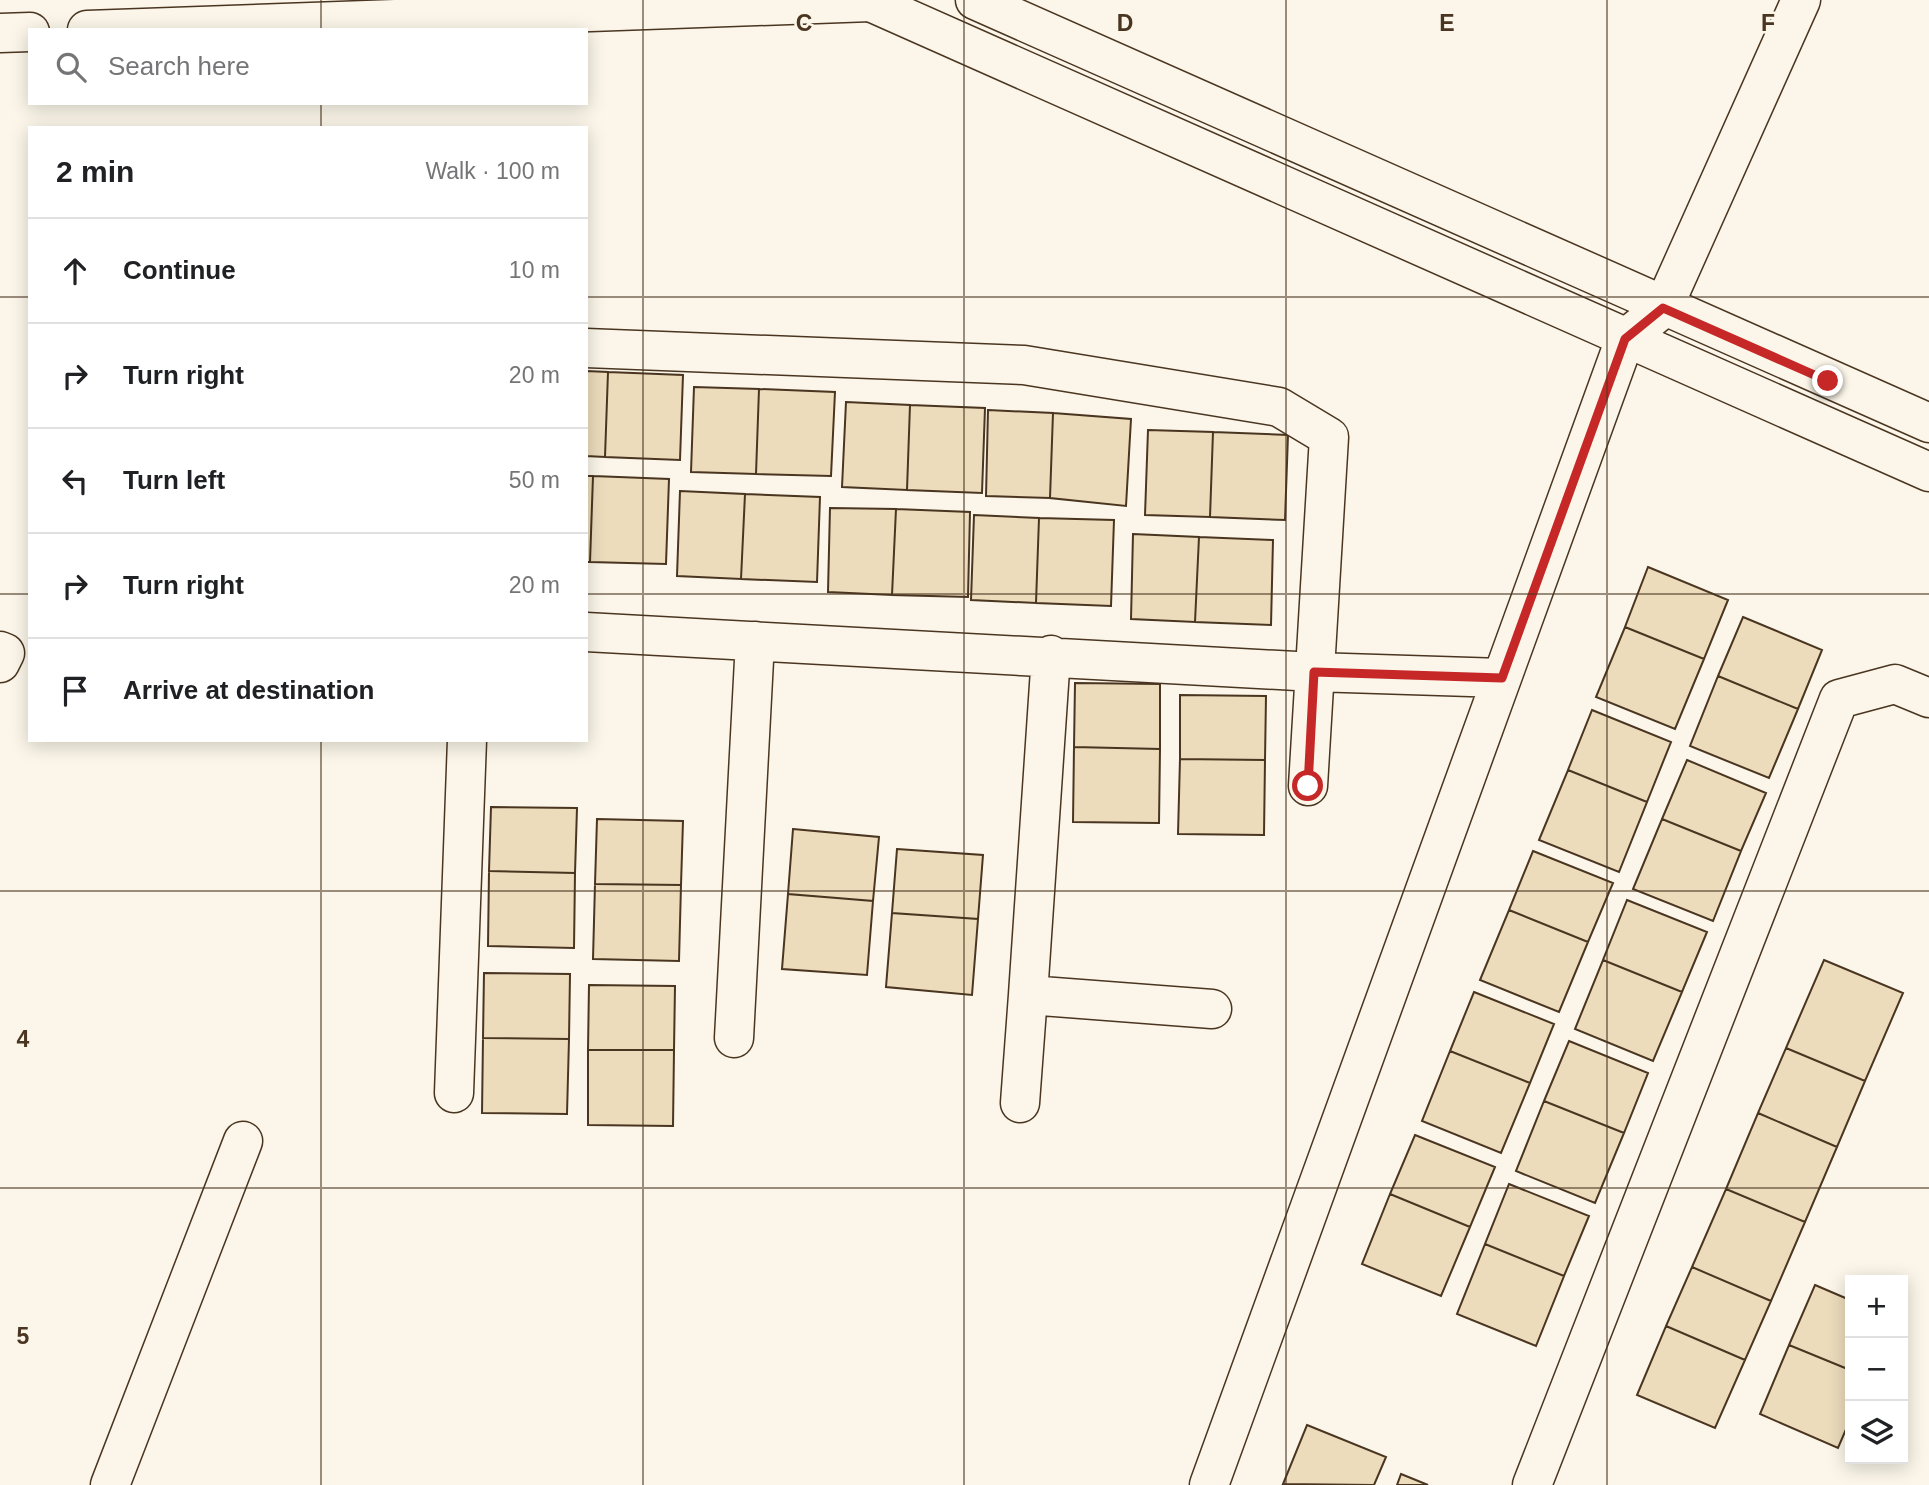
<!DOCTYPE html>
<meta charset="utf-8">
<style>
body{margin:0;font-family:Helvetica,sans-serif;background:#f6f6f6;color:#202124}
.controls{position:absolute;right:21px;bottom:21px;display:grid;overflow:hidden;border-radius:0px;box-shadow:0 4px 18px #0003}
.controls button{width:63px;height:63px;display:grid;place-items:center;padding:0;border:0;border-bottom:2px solid #e0e0e0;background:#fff;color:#202124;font:35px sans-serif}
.stop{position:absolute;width:21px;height:21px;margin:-16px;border:5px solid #c62828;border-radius:50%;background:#fff}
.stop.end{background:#c62828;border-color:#fff;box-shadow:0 2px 7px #0008}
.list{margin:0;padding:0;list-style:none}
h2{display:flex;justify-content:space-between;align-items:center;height:91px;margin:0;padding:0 28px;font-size:30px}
h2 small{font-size:23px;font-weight:400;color:#757577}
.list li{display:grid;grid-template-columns:46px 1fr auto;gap:21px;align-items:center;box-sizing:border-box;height:105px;padding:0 28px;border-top:2px solid #e0e0e0}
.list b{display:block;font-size:26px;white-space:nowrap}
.list em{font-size:23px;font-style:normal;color:#757577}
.icon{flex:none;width:38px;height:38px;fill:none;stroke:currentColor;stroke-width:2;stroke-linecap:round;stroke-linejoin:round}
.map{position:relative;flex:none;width:1929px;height:1485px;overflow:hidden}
.search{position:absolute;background:#fff;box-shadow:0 4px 18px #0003;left:28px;top:28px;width:560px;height:77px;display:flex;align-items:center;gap:18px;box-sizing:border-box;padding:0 24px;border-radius:0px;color:#757577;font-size:26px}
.panel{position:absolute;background:#fff;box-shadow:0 4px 18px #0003;left:28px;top:126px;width:560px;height:616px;border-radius:0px}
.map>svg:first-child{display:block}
</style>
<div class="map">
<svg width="1929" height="1485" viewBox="0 0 1929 1485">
<rect width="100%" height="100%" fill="#fbf6e9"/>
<path fill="#ecdcbc" stroke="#4a3520" stroke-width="2" d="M586,371l22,1 -3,85 -19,-1z
M608,372l75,3 -3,85 -75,-3z
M694,387l65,2 -3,85 -65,-2z
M759,389l76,3 -4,84 -75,-2z
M846,402l64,3 -3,85 -65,-3z
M910,405l75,3 -3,85 -75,-3z
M988,410l65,3 -3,85 -64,-2z
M1053,413l78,6 -5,87 -76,-8z
M1148,430l65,2 -3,85 -65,-2z
M1213,432l75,3 -3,85 -75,-3z
M586,476h7l-3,86h-4z
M593,476l76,3 -3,85 -76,-2z
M680,491l65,3 -4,85 -64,-3z
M745,494l75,3 -3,85 -76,-3z
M830,508l66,1 -4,86 -64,-3z
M896,509l74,3 -2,85 -76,-2z
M974,515l65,3 -3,85 -65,-3z
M1039,518l75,2 -3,86 -75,-3z
M1133,534l66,3 -4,85 -64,-3z
M1199,537l74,3 -2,85 -76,-3z
M1648,567l80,33 -24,59 -79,-32z
M1743,617l79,33 -24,59 -80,-33z
M1625,627l79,32 -29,70 -79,-32z
M1718,676l80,33 -29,69 -79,-32z
M1075,683l85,1v65l-86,-2z
M1180,695l86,1 -1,64 -85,-1z
M1592,710l79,32 -24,60 -79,-32z
M1074,747l86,2 -1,74 -86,-1z
M1180,759l85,1 -1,75 -86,-1z
M1687,760l79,33 -25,58 -79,-32z
M1568,770l79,32 -28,70 -80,-32z
M491,807l86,1 -2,65 -86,-2z
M597,819l86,2 -2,64 -86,-1z
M1662,819l79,32 -28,70 -80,-32z
M793,829l86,8 -6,64 -85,-7z
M897,849l86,6 -5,64 -86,-6z
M1533,851l80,32 -25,59 -79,-32z
M489,871l86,2 -1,75 -86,-2z
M595,884l86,1 -2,76 -86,-2z
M788,894l85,7 -6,74 -85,-6z
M1627,900l80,32 -25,60 -79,-32z
M1509,910l79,32 -29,70 -79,-32z
M892,913l86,6 -6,76 -86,-8z
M1603,960l79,32 -29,69 -78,-32z
M1824,960l79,33 -38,88 -79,-33z
M484,973l86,1 -1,65 -86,-1z
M589,985l86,1 -1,64h-86z
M1474,992l80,32 -24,59 -80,-32z
M483,1038l86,1 -2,75 -85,-1z
M1569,1041l79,32 -24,60 -80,-32z
M1786,1048l79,33 -28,66 -79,-34z
M588,1050h86l-1,76 -85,-1z
M1450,1051l80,32 -29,70 -79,-32z
M1544,1101l80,32 -29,70 -79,-32z
M1758,1113l79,34 -32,75 -79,-33z
M1415,1135l80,32 -25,60 -80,-33z
M1509,1184l80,32 -25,60 -79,-32z
M1726,1189l79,33 -34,79 -79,-34z
M1390,1194l80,33 -29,69 -79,-32z
M1485,1244l79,32 -28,70 -79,-32z
M1692,1267l79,34 -26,59 -79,-34z
M1815,1285l35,15v70l-61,-25z
M1666,1326l79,34 -30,68 -78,-33z
M1789,1345l61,25v50l-12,28 -78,-34z
M1307,1425l79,32 -12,28 -91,-1z
M1401,1474l27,11h-31z"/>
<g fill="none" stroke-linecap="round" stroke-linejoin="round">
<defs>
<path id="street" d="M87,30l784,-28
M0,33l30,-1
M586,348l438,17 255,42 50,30 -21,349
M586,632l728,40 188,6
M0,651l5,2 -5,10
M1051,655l-23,340 184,14
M734,1038l21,-397
M454,1093l13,-353
M1020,1103l8,-108
M110,1485l133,-344
M1209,1485l416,-1146 38,-31 138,-308
M1532,1485l307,-786 56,-15 34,14"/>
<path id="secondary" d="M866,0l1063,472
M975,0l954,423"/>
</defs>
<use href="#street" stroke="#4a3520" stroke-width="41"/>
<use href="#secondary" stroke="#4a3520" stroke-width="41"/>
<use href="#street" stroke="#fbf6e9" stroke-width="38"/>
<use href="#secondary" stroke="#fbf6e9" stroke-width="38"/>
</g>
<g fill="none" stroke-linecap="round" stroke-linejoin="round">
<path stroke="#c62828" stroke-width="9" d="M1308,786l6,-114 188,6 123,-339 38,-31 165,73"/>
</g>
<path fill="none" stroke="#4a3520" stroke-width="2" stroke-opacity="0.55" d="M321,0v30M643,0v1485M964,0v1485M1286,0v1485M1607,0v1485M321,103v25M0,297h30M586,297h1343M0,594h30M586,594h1343M321,740v745M0,891h1929M0,1188h1929"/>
<g font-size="23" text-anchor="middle" font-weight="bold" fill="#4a3520" stroke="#fbf6e9" stroke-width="5" stroke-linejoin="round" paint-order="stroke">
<text x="804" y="31">C</text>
<text x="1125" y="31">D</text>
<text x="1447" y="31">E</text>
<text x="1768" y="31">F</text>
<text x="23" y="1047">4</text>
<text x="23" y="1344">5</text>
</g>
</svg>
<div class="controls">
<button>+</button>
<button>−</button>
<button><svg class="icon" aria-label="layers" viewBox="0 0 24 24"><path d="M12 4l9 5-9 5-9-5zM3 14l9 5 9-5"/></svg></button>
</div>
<div class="stop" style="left:1308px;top:786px"></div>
<div class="stop end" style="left:1828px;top:381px"></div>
<div class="search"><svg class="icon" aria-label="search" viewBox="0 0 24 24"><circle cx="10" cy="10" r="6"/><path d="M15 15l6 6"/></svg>Search here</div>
<section class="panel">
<h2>2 min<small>Walk · 100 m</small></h2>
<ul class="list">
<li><svg class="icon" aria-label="ahead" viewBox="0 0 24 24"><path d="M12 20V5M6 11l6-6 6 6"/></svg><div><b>Continue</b></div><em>10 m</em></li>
<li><svg class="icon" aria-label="right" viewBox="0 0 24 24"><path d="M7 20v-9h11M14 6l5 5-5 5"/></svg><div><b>Turn right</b></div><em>20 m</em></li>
<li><svg class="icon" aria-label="left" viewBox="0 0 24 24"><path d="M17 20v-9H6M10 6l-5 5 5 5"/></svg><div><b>Turn left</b></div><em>50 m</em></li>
<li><svg class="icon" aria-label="right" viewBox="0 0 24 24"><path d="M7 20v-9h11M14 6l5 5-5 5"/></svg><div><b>Turn right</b></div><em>20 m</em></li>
<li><svg class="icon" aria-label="arrive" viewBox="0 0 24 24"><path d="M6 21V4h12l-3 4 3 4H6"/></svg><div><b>Arrive at destination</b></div></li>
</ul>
</section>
</div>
